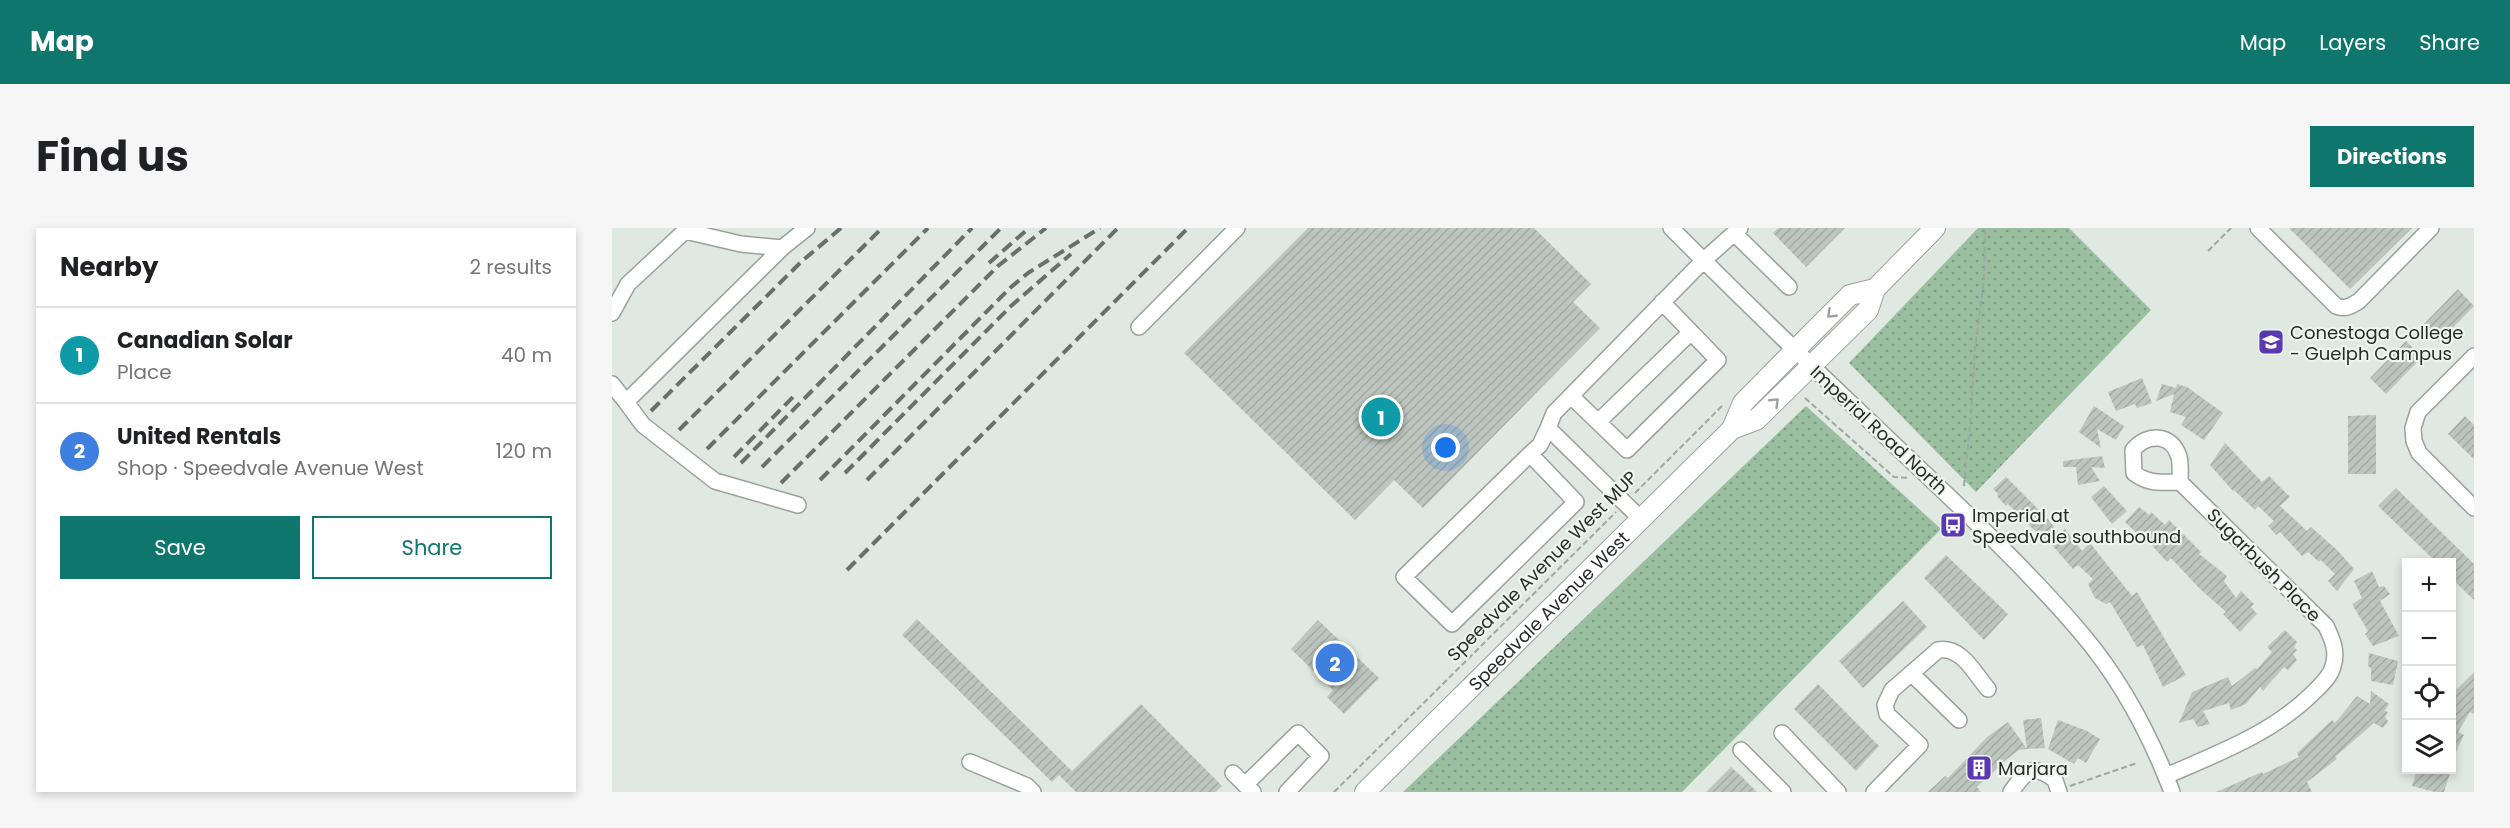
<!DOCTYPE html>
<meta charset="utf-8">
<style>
body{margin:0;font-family:Poppins,sans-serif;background:#f6f6f6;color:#202124}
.controls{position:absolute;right:18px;bottom:18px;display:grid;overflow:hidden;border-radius:0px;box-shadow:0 3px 9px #0003}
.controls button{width:54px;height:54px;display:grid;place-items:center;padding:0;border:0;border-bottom:2px solid #e0e0e0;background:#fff;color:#202124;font:30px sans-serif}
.you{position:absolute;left:834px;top:220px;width:21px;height:21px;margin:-15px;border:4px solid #fff;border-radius:50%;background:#1a73e8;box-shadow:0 0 0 9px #1a73e833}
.badge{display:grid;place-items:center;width:39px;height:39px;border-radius:50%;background:#0f766e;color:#fff;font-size:20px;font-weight:700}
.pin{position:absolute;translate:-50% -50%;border:3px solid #fff;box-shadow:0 2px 6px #0006}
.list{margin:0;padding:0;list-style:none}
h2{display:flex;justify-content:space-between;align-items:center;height:78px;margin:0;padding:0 24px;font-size:26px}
h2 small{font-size:20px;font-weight:400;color:#757577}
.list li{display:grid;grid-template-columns:39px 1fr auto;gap:18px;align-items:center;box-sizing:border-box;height:96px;padding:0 24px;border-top:2px solid #e0e0e0}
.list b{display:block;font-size:22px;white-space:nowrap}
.list p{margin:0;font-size:20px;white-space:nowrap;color:#757577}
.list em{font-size:20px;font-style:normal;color:#757577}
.actions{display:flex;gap:12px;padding:18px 24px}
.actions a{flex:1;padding:14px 0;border:2px solid #0f766e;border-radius:0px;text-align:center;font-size:21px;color:#0f766e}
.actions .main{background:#0f766e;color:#fff}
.icon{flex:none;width:33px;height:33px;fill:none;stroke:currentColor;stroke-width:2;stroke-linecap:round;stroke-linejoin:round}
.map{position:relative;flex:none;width:1862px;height:564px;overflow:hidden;border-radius:0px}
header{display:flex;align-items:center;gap:36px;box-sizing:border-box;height:84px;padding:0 30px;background:#0f766e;color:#fff}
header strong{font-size:28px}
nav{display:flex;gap:33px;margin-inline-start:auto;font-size:21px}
.intro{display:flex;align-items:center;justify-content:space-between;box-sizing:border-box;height:144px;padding:0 36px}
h1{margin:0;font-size:42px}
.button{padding:15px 27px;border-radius:0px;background:#0f766e;color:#fff;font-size:21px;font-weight:700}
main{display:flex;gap:36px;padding:0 36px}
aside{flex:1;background:#fff;border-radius:0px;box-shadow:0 3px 9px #0003}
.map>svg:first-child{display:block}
</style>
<header>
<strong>Map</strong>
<nav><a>Map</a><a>Layers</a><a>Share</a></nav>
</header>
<div class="intro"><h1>Find us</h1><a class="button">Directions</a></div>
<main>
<aside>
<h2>Nearby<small>2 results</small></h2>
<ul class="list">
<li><span class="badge" style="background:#0f9aa8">1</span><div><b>Canadian Solar</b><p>Place</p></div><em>40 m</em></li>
<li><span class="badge" style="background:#3f7fe0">2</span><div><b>United Rentals</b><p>Shop · Speedvale Avenue West</p></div><em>120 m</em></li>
</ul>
<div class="actions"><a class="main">Save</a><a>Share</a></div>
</aside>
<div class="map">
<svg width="1862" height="564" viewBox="0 0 1862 564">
<defs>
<pattern id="grass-dots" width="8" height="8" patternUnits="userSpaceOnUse" patternTransform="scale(1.5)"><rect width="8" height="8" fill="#99bfa0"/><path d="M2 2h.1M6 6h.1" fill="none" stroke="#7d9b82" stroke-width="1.8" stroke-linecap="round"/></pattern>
<pattern id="building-hatch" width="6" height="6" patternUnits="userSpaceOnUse" patternTransform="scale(1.5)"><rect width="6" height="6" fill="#bdc6be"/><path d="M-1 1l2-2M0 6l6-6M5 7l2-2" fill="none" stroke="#a2aaa3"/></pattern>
</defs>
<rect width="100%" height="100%" fill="#dfe9e1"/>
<path fill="url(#grass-dots)" d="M1366,0h91l82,82 -175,182 -127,-129z
M1194,178l135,123 -259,263h-279z"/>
<path fill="url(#building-hatch)" d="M696,0h226l57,56 -18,18 27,26 -177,180 -29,-28 -39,40 -171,-167z
M1166,0h67l-39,39 -33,-34z
M1677,0h123l-62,61z
M1846,61l16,17 -35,36 -17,-16z
M1794,113l16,16 -36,37 -16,-16z
M1530,150l10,25 -15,5 -2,-4 -19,7 -8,-19z
M1550,156l14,4 1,-4 10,3 36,26 -19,27 -23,-15 5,-8 -16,-5 4,-18 -18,7z
M1482,178l30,20 -8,14 -19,-11 4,19 -22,-16z
M1764,187v59h-28v-58z
M1853,188l9,9v34l-26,-25z
M1613,215l37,39 7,-6 21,21 -10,9 27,25 4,-4 26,23 17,19 -17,22 -9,-10 7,-7 -14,-14 -2,2 -11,-10 -6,4 -22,-24 -4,3 -8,-9 6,-5 -16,-15 -3,4 -21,-20 -1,1 -23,-26z
M1490,228l3,12 -14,-1 9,14 -22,4 -2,-18h-13v-6z
M1394,249l41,41 12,15 6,-4 17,22 8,-8 42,53 5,-4 49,83 -23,12 -20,-42 -6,2 -27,-45 -4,2 -11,-6 -7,-14 5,-5 -15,-14 -5,4 -22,-25 -2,1 -41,-41 -2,2 -9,-10 1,-2 -5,-5z
M1492,258l23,25 -15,13 -21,-27z
M1784,260l78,76v36l-23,-22v-16h-15l-58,-56z
M1527,279l10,8 2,-3 14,13 4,-5 32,32 -2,2 28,22 -3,5 12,17 5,-7 13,13 -3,3 6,7 -17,18 -17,-18 3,-2 -27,-24 -28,-30 -4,4 -22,-24 -1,2 -19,-18z
M1334,327l62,59 -24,26 -60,-62z
M1760,343l7,16 5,-1 6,8 -10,7 19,35 -26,10 -8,-12 3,-3 -16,-27 10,-6 -8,-17z
M1291,373l24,26 -64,61 -24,-27z
M305,391l155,152 69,-67 81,82 -6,6h-140l-17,-17 -7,7 -150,-147z
M706,392l61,58 -35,36 -17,-17 6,-7 -42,-41z
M1673,402l12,12 -3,5 3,3 -4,4 4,6 -9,10 -4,-3 -21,24 -3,-4 -14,17 -15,6 -2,-7 -26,8 7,13 -12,3 -5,-8 -14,4 13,-31 36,-15 4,9 23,-18 2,1 15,-17 -5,-5z
M1757,425l29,8 -5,24 -22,-4v-13l-3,-2z
M1862,444v42l-4,-2 -12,20 6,3 -13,27v-75l6,2z
M1206,456l61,62 -23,25 -62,-62z
M1759,463l18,13 -4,7 3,1 -3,5 3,4 -5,7 -9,-5 -39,34 2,2 -30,23 5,10h-96l46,-20 1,2 36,-17 -2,-4 35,-33 3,3 22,-27 13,8z
M1429,490l4,30 -18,1 -4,-29z
M1446,492l29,11 13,8 -14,24 -8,-5 -4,6 -26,-15z
M1396,494l19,27 -8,1 -12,9 -30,28 4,5h-53l17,-16 3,2 39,-41z
M1119,539l10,9 16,16h-51z
M1805,542h34l-7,22h-9l-23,-6z"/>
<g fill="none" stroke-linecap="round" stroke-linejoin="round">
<defs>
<path id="minor" d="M1059,0c69,69 139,137 209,203 69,66 141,131 202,203 39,46 69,103 90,158
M1646,0l78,78c9,4 15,0 23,-5l72,-73
M1123,6l54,53
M170,20l-156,154 17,23 72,56 83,24
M0,85l16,-29 57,-53 56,13 41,4 25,-20
M527,99l98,-99
M1862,128l-56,56 -5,16 1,13 5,12 55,55
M0,156l14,18
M959,168l56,54 91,-90 -56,-58
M986,194l93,-90
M918,226l46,48 -124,122 -48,-47 126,-123 10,-9 8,-17
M1029,291l-93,-91 6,-15 150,-153 36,-32
M1299,445l48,47
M1170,505l56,59
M1129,522l42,42
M358,534l57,24 6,6
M621,545l12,12
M1554,548c53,-23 107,-43 148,-84 7,-7 17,-16 19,-26 5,-15 -1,-27 -7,-40l-146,-144c0,-8 1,-18 -1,-25 -7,-24 -32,-24 -46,-7l1,23c16,12 27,9 46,9
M641,564l-8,-7 53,-52 23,23 -34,36
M1262,564l46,-47 -33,-31 -2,-9 7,-15 46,-40c24,-4 36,23 50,39
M1399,564c14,-20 21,-30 44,-12l4,12"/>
<g id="major">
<path d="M1120,201l11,-26 68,-69 39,-39 25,-6"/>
<path id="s1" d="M753,564l367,-363 24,-9 112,-110 7,-21 60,-61"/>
</g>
</defs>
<use href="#minor" stroke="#99a29a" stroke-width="18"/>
<use href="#major" stroke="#99a29a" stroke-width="22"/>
<path stroke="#9ea6a0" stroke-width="2" stroke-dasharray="6 3" stroke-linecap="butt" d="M1596,23l23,-23
M1193,170l89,79 15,1
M1352,258l7,-73 4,-64 9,-70 1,-51
M1023,265l89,-89
M1458,558l67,-23
M722,564l282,-280"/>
<use href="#minor" stroke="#fff" stroke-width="15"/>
<use href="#major" stroke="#fff" stroke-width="20"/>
<path stroke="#696f6a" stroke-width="4" stroke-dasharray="12 6" stroke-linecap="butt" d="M377,35l40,-35
M39,183l150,-149 40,-34
M67,202l203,-202
M95,221l221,-221
M122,229l59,-60
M129,235l231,-235
M150,239l239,-239
M233,245l166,-167 60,-52
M208,252l190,-192 18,-15 72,-45
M255,252l251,-252
M169,255l217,-217 48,-38
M235,342l341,-342"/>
</g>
<defs><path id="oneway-chevron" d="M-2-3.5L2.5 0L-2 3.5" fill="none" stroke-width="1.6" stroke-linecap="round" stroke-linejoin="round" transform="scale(1.5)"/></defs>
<g stroke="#9ea09e">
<use href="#oneway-chevron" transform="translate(1219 86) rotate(136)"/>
<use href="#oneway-chevron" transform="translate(1163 174) rotate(-44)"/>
</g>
<defs>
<symbol id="university-square" viewBox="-11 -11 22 22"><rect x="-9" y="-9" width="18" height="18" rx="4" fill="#5a38b0" stroke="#edf6ee"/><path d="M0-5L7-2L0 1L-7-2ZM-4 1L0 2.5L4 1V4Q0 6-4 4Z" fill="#fff"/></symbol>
<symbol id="bus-square" viewBox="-11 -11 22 22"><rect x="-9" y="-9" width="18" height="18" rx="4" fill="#5a38b0" stroke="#edf6ee"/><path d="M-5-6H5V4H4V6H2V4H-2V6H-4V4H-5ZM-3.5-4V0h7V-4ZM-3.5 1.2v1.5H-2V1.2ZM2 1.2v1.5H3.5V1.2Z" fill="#fff"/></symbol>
<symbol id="building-square" viewBox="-11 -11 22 22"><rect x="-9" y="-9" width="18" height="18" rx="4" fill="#5a38b0" stroke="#edf6ee"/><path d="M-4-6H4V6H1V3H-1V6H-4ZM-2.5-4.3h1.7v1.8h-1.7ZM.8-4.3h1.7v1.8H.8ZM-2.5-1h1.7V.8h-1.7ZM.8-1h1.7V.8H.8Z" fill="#fff"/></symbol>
</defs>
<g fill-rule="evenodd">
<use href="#university-square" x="1644" y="99" width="30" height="30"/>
<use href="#bus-square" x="1326" y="282" width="30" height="30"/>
<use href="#building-square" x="1352" y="525" width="30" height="30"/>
</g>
<g text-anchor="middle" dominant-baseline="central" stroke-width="4.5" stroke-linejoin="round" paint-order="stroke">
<g font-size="18" fill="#272b28" stroke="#edf6ee" text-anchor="start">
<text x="1678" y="104">Conestoga College<tspan x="1678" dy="21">- Guelph Campus</tspan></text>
<text x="1360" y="287">Imperial at<tspan x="1360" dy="21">Speedvale southbound</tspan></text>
<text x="1386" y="540">Marjara</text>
</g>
<g font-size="18" fill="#272b28" stroke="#edf6ee">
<text transform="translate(1267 202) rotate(43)">Imperial Road North</text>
<text transform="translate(1652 337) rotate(45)">Sugarbush Place</text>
<text transform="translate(930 338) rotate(-45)">Speedvale Avenue West MUP</text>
<text stroke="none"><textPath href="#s1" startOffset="258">Speedvale Avenue West</textPath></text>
</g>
</g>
</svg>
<div class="controls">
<button>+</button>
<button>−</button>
<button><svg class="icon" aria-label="locate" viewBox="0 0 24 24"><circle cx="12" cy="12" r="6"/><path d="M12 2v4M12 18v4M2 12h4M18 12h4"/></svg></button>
<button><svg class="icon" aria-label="layers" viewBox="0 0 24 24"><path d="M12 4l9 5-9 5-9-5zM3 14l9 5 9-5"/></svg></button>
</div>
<div class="you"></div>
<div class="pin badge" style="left:769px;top:189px;background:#0f9aa8">1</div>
<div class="pin badge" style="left:723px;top:435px;background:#3f7fe0">2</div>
</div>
</main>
